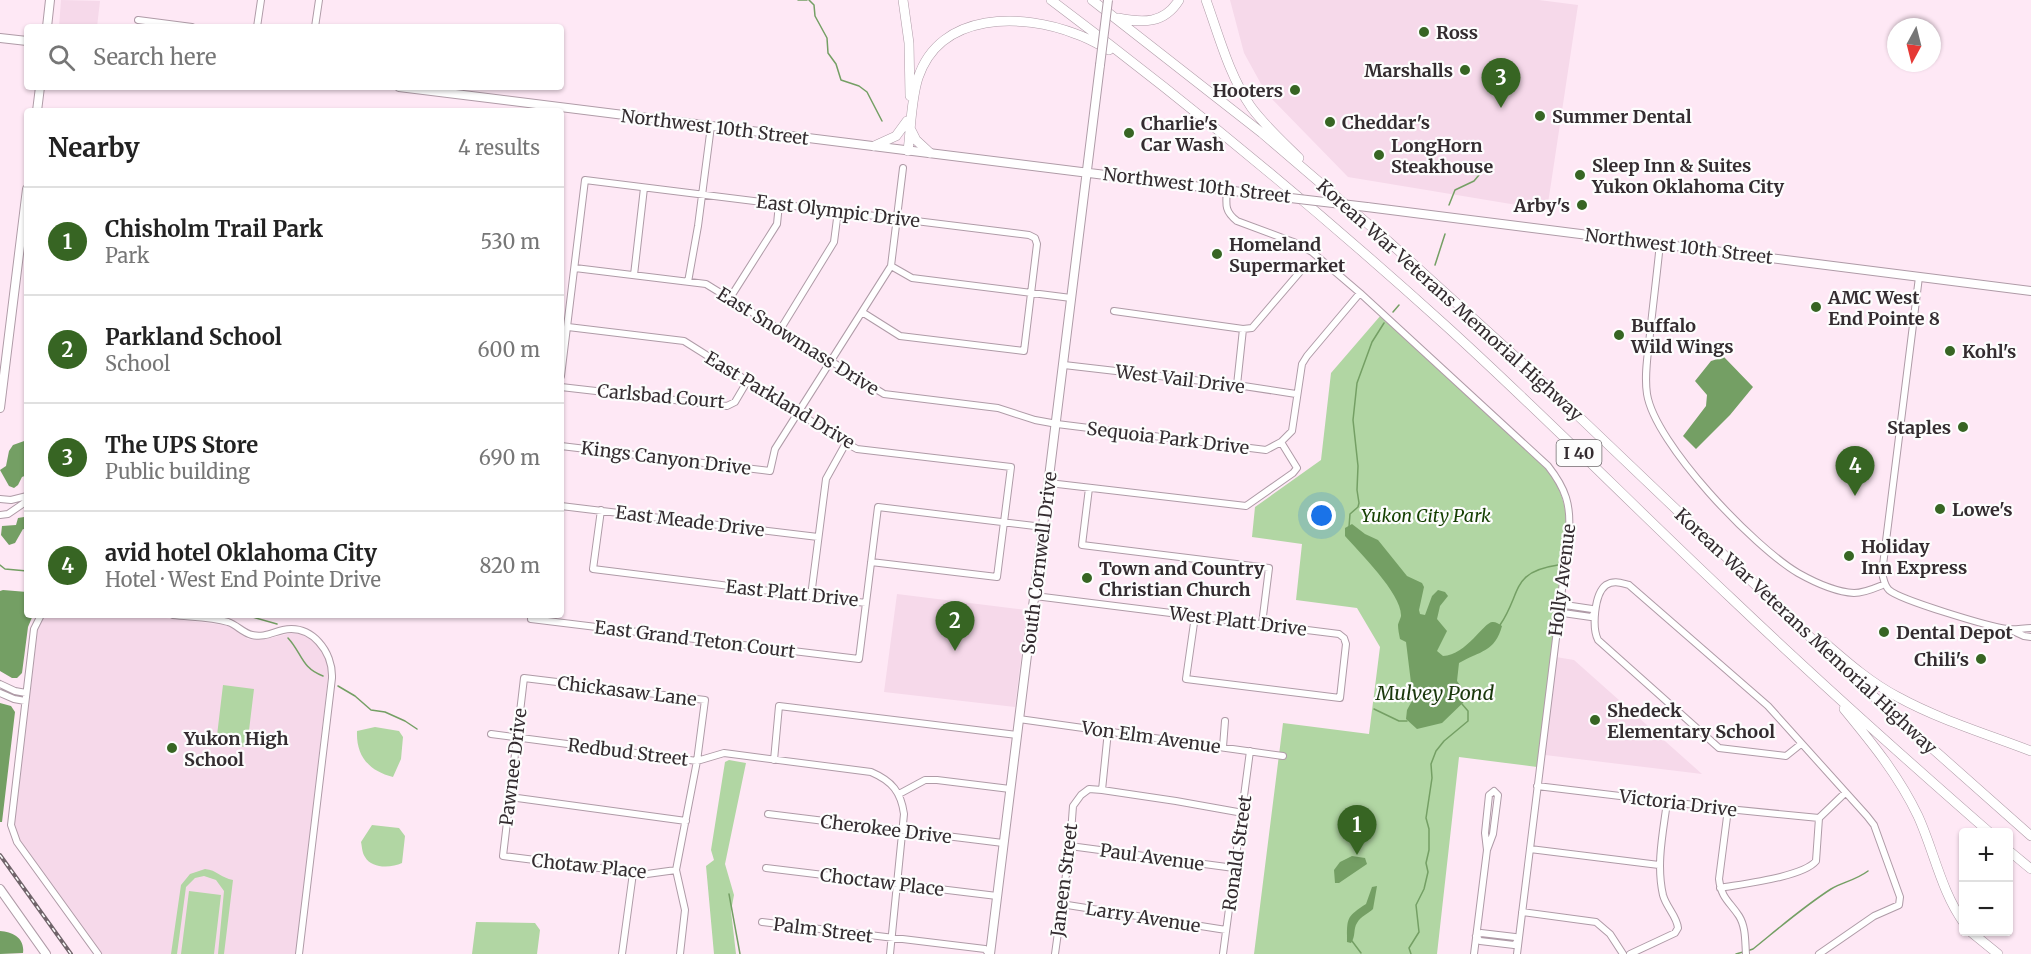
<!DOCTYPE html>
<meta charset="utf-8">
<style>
body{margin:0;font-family:Merriweather,serif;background:#f6f6f6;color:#222}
.controls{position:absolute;right:18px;bottom:18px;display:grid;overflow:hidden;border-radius:6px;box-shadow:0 2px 4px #0004}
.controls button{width:54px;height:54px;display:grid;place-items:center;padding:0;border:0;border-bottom:2px solid #e0e0e0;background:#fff;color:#222;font:30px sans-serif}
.compass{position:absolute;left:1887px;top:18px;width:54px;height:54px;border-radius:50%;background:#fff;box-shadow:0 2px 4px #0004;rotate:187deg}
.you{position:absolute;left:1322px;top:516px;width:21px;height:21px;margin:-15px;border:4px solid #fff;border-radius:50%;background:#1a73e8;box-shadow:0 0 0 9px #1a73e833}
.badge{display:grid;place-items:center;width:39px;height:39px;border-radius:50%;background:#376523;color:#fff;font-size:20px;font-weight:700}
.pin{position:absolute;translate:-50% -50px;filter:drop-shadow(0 2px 3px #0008)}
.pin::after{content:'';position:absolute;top:32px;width:21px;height:18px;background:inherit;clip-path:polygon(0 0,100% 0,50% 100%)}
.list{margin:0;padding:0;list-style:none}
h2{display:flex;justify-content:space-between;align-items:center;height:78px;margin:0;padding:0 24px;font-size:26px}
h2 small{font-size:20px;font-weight:400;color:#767676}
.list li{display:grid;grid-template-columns:39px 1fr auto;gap:18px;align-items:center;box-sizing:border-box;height:108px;padding:0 24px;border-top:2px solid #e0e0e0}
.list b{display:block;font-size:22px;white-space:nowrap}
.list p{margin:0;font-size:20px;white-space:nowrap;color:#767676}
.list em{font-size:20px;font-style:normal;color:#767676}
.icon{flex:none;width:33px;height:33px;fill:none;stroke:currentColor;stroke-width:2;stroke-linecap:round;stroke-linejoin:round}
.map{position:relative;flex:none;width:2031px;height:954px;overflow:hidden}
.search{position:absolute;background:#fff;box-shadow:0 2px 4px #0004;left:24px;top:24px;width:540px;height:66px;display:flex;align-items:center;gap:15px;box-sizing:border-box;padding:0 21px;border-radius:6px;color:#767676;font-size:22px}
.panel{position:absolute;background:#fff;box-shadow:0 2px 4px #0004;left:24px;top:108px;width:540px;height:510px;border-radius:6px}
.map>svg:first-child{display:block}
</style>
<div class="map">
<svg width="2031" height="954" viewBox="0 0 2031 954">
<rect width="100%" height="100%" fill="#fee8f5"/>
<path fill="#f6d9ea" d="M61,0l39,1 -3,26h-38z
M1230,0h309l39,5 -31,205 -199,-33 -82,-84 -22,-40z
M897,594l130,16 -12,97 -131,-15z
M45,615h96l83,10 7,2 17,12 6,1 13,-1 24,-6 10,1 11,6 9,9 6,10 1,18 -32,277h-194l-84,-117 -4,-8 24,-201z
M1556,657l18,3 128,114 -157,-19z"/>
<path fill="#b1d6a3" d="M1381,315l160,148c19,21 26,40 25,68l-29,236 -78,-10 -22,197h-183l29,-231 86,11 11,-87 -23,-39 -61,-8 6,-56 -50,-7 3,-30 66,-47 10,-87z
M223,685l31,4 -7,58 -31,-3z
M375,727l24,4 4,6 -2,22 -8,18c-24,-6 -37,-21 -36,-46z
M729,760l17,3 -21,101 9,31 -3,16 5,43h-22l-8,-88 8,-6 -3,-10 14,-88z
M372,825l27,3 6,8 -3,27c-11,5 -30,6 -37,-6 -3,-4 -3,-11 -4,-15z
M205,869c12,1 16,9 28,11l-9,74h-6l6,-63 -8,-11 -12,-4 -9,2 -9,9 -9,67h-6l10,-69 9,-11z
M189,891l32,4 -7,59h-33z
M476,922l59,1 5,7 -3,24h-65z"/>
<path fill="#749f64" d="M1724,357l29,30 -23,28 -34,34 -13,-13 23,-30 1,-11 -12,-14 16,-20z
M27,440v35l-5,2 -4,8 -4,3 -5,-2 -9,-16 6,-4 3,-15 4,-6z
M27,513v17l-4,-1 -8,14 -6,2 -8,-10 1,-9 14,-1 2,-7 6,-1z
M1352,524l13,10 13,6 29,36 15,7 2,4 -5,23 1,4 5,1 7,-19 6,-6 7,2 3,4 -8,10 -3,13 10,12 -10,20 6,5c24,-1 41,-35 50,-34 3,0 6,2 9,4 -7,26 -22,25 -43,37l-2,18 9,12 2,5 -26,25 -25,6 -11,-10 1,-9 6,-11 -7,-57 -6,-3c-1,-5 -2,-10 -2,-14 0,-1 3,-8 3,-9 1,-22 -42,-64 -56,-80v-8z
M3,590l24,2v23h6l-5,12 -6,46 -5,5h-5l-12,-7v-80z
M0,703l11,3 4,6 -13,110h-2z
M1352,856l13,2 2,6 -28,19h-4l-1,-13 6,-8z
M1377,886l-4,23c-5,5 -12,7 -16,14 -4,6 -1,13 -6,20l-4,-1c0,-24 -1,-25 19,-38l6,-17z
M0,931c13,1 25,7 23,22l-23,1z"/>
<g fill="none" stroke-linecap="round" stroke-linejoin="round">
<path stroke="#749f64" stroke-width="1.5" d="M798,0h9
M809,0l5,5 1,11 12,22 1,15 8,11 5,16 18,6 8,6 15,29
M1449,205l6,-15 19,-9 5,-6
M1435,265l10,-31
M1393,312l6,-7
M1349,527l1,-13 8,-7 1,-4 -2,-13 1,-24 -5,-46 4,-37 15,-41 12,-19
M0,565l5,4 22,2
M245,615l32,9
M1500,625c22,-32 10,-53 58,-60
M288,638c14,15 13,30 35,38
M338,686l17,10 16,14 14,2 20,9 12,8
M1374,709l25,12h8
M729,894l11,60
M1352,941l9,12
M1747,951l6,-2c26,-21 50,-42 78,-60 12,-7 25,-9 37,-18
M1411,954l-2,-6 10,-16 -3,-27 8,-16 4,-17 -2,-9 3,-13v-21l-3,-11 6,-40 -1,-14 5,-13 8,-10 24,-20v-10l-6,-7
M1736,954l7,-2"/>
<defs>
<path id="minor" d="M138,20l54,7
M257,27l4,-27
M315,27l4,-27
M1227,189c-1,15 -3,22 10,32l59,22 16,9 48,41 188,173c18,23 23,39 21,67l-52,421
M1660,243c-3,31 -7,61 -10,91 -2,20 -6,40 -3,60 8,50 107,153 151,179 16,9 38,19 56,20 11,0 21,-5 31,-9
M891,266l21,12 159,20
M575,268l131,16 178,110 114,14 37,12 22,4 209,26 15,-8 11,-11 10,-67 5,-8 53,-63
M634,275l10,-87
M1919,277l-37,296c2,7 2,12 7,17 11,10 101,37 119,39 7,1 15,-1 23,-1
M688,282l10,-56 13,-100
M730,298l47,-74 2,-20
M1114,311l129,18 9,-1 53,-62
M568,327l116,14 162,102 11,6 154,18 -14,110 -126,-15
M780,330l54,-88 4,-31
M1064,365l173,20 59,9
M561,376l24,-196 444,55 6,3 2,6 -13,107 -124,-15 -38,-24
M1237,385l6,-56
M561,387l166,19 8,-4 13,-22
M561,446l209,25 5,-22 116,-183 12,-98
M1049,483l197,23 47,-33 4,-5 -16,-26
M1089,488l-7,57 187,23 -7,56
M0,499l11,1 16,-4
M561,506l257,31
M601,510l-8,59 273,34
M0,515l8,-1 19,-13
M811,596l15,-117 20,-36
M1035,596l304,38 5,4 2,6 -6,54 -154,-19 9,-63
M1565,605l27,4 3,4 -4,4 -28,-4 -3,-5z
M41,615l-7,14 -23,196 6,17 81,112
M173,615c17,2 38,2 55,7 9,3 15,11 24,13 12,3 21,-3 31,-5 29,-6 50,22 49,48l-33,276
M532,615l-1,4 328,40 19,-152 165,20
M2011,630l13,6 7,1
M0,684l15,7 11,2
M0,693l14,6 11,2
M1019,719l264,37
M491,734l206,27 27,-8 147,19c21,9 30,20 33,42l-14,140
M1801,744l-15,12 -67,-8 -121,-108c-6,-12 -4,-46 8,-55 8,-5 15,-2 23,0l139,121 99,110 7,9 26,72 -1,8 -25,11 -55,38
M1223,747l2,-26
M774,760l5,-54 238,29
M1537,786l191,23 91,9
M1102,790l6,-59
M899,794l26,-14h12l73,9
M510,797l176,24
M1728,809l-9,70c2,19 11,23 20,37 7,11 6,26 7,38
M768,814l235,29
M1070,846l164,22
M1530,849l129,16
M766,868l231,28
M676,870l-29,4 -144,-18 21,-178 181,22 -8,61 -21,109 9,40 -5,44
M1720,888c22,-4 83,-11 96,-27l3,-43 26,-25
M1061,904l165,26
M1522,912l74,10 14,12 13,20
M762,922l223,27 4,5
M1481,933l34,4 3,4 -4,4 -34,-4 -4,-5z
M622,954l11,-81
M1055,954l15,-108 3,-40 8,-11 8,-6 13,1 74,11 67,12
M1223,954l27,-203
M1474,954l13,-104 -2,-17 4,-38 5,-4 4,4 -5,39 -6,16
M1630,954l45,-21 3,-5c-1,-12 -12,-21 -15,-33 -7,-31 0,-62 4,-93"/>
<path id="major" d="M47,27l3,-27
M0,38l27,3
M399,87l883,110
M37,111l3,-24
M1367,207l664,84
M0,408l27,-219
M0,889l46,65
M990,954l110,-889"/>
<path id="highway" d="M903,0l6,43 1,53
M1051,0c136,102 268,211 394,325 98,89 191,184 287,274 84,80 170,157 257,233
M1092,0l170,133 126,108 142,129 323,308 178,158
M1206,0c13,36 23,75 45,107 14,19 32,35 48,51
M1118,18c25,5 46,6 61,-18
M911,130l5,10 14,13
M874,146l22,-10 11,-15
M908,151c3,-24 3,-51 10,-73 22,-67 105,-65 158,-44 12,4 22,10 33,16
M1824,642c23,20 47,41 74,55 42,23 89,37 133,54
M1844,709c28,34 55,67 74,107 16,35 23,75 46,107
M2008,850l23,19
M1971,932l27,22"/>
</defs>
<use href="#minor" stroke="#af9ba7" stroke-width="8"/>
<use href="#major" stroke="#af9ba7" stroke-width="10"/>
<use href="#highway" stroke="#af9ba7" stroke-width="10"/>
<use href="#minor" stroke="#fff" stroke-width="6"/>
<use href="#major" stroke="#fff" stroke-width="8"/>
<use href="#highway" stroke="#fff" stroke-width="9"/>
<defs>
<path id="rail" d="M0,855l71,99"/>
</defs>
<use href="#rail" stroke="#70646a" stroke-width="4"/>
<use href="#rail" stroke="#fdfdfd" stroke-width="1.5" stroke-dasharray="4.5" stroke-linecap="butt"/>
<defs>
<path id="major-bridge" d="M1100,65l8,-65
M1282,197l85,10"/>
</defs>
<use href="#major-bridge" stroke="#af9ba7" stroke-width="10" stroke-linecap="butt"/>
<use href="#major-bridge" stroke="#fff" stroke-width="8"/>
</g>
<g fill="#376523" stroke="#fdfdfd" stroke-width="2">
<circle cx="1424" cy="32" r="6"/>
<circle cx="1465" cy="70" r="6"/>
<circle cx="1295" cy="90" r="6"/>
<circle cx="1540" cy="116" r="6"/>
<circle cx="1330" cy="122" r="6"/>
<circle cx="1129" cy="133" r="6"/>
<circle cx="1379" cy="155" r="6"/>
<circle cx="1580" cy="175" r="6"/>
<circle cx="1582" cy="205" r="6"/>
<circle cx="1217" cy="254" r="6"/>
<circle cx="1816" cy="307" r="6"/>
<circle cx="1619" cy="335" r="6"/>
<circle cx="1950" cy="351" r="6"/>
<circle cx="1963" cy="427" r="6"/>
<circle cx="1940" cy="509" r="6"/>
<circle cx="1849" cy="556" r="6"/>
<circle cx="1087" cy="578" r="6"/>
<circle cx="1884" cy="632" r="6"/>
<circle cx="1981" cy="659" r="6"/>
<circle cx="1595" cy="720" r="6"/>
<circle cx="172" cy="748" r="6"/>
</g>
<g text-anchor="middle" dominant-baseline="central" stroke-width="4.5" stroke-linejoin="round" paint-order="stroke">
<rect fill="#fdfdfd" stroke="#706b6e" stroke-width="1.5" x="1556.5" y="440" width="45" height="26" rx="4.5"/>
<g font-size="16" font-weight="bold" fill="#342c30">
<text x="1579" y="453">I 40</text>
</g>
<g font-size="18" font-weight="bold" fill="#342c30" stroke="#fdfdfd" text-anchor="start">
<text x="1436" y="32">Ross</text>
<text x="1453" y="70" text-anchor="end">Marshalls</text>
<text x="1283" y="90" text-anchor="end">Hooters</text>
<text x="1552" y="116">Summer Dental</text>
<text x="1342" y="122">Cheddar's</text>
<text x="1141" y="123">Charlie's<tspan x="1141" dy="21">Car Wash</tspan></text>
<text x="1391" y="145">LongHorn<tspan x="1391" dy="21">Steakhouse</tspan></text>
<text x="1592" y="165">Sleep Inn &amp; Suites<tspan x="1592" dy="21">Yukon Oklahoma City</tspan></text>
<text x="1570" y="205" text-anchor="end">Arby's</text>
<text x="1229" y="244">Homeland<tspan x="1229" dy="21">Supermarket</tspan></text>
<text x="1828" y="297">AMC West<tspan x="1828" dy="21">End Pointe 8</tspan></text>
<text x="1631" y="325">Buffalo<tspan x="1631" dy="21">Wild Wings</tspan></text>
<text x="1962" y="351">Kohl's</text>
<text x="1951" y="427" text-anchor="end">Staples</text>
<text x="1952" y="509">Lowe's</text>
<text x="1861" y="546">Holiday<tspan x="1861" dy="21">Inn Express</tspan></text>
<text x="1099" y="568">Town and Country<tspan x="1099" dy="21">Christian Church</tspan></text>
<text x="1896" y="632">Dental Depot</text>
<text x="1969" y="659" text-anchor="end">Chili's</text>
<text x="1607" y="710">Shedeck<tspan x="1607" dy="21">Elementary School</tspan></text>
<text x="184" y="738">Yukon High<tspan x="184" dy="21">School</tspan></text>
</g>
<g font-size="18" fill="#342c30" stroke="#fdfdfd">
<text transform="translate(715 127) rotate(7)">Northwest 10th Street</text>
<text transform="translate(1197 185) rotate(7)">Northwest 10th Street</text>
<text transform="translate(838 211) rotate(7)">East Olympic Drive</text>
<text transform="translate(1679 246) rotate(7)">Northwest 10th Street</text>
<text transform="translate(1450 300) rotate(42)">Korean War Veterans Memorial Highway</text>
<text transform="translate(798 341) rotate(32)">East Snowmass Drive</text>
<text transform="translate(1180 379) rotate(7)">West Vail Drive</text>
<text transform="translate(661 396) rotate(5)">Carlsbad Court</text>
<text transform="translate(780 400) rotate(31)">East Parkland Drive</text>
<text transform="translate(1168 438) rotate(7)">Sequoia Park Drive</text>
<text transform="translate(666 458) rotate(7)">Kings Canyon Drive</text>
<text transform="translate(690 521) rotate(7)">East Meade Drive</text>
<text transform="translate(1039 563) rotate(-83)">South Cornwell Drive</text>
<text transform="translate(1562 580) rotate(-83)">Holly Avenue</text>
<text transform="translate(792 593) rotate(6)">East Platt Drive</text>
<text transform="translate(1238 621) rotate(7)">West Platt Drive</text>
<text transform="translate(1806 631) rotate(43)">Korean War Veterans Memorial Highway</text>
<text transform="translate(695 639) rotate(7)">East Grand Teton Court</text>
<text transform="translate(627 691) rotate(7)">Chickasaw Lane</text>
<text transform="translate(1151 737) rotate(8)">Von Elm Avenue</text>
<text transform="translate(628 752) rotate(7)">Redbud Street</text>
<text transform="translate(513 767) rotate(-83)">Pawnee Drive</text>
<text transform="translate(1678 803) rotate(7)">Victoria Drive</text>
<text transform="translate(886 829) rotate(7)">Cherokee Drive</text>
<text transform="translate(1237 853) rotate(-82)">Ronald Street</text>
<text transform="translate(1152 857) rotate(8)">Paul Avenue</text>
<text transform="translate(589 866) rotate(6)">Chotaw Place</text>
<text transform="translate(1064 880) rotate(-83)">Janeen Street</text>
<text transform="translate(882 882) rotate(7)">Choctaw Place</text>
<text transform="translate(1143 917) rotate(9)">Larry Avenue</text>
<text transform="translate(823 930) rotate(7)">Palm Street</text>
</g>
<g font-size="18" font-style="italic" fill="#153f00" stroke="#fdfdfd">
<text x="1426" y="515">Yukon City Park</text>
</g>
<g font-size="20" font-style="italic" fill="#1a370c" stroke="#fdfdfd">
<text x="1435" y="692">Mulvey Pond</text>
</g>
</g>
</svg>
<div class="controls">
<button>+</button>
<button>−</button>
</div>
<svg class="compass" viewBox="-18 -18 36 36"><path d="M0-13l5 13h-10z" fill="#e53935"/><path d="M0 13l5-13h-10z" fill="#767676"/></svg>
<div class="you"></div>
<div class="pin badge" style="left:1357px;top:855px">1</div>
<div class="pin badge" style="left:955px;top:651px">2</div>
<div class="pin badge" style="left:1501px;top:108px">3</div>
<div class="pin badge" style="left:1855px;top:496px">4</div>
<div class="search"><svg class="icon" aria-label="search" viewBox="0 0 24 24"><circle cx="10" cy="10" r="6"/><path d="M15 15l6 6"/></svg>Search here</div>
<section class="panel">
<h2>Nearby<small>4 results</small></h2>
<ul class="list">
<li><span class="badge">1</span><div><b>Chisholm Trail Park</b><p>Park</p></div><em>530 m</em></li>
<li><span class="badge">2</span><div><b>Parkland School</b><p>School</p></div><em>600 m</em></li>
<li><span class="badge">3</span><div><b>The UPS Store</b><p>Public building</p></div><em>690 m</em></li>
<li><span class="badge">4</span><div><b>avid hotel Oklahoma City</b><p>Hotel · West End Pointe Drive</p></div><em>820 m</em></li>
</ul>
</section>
</div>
